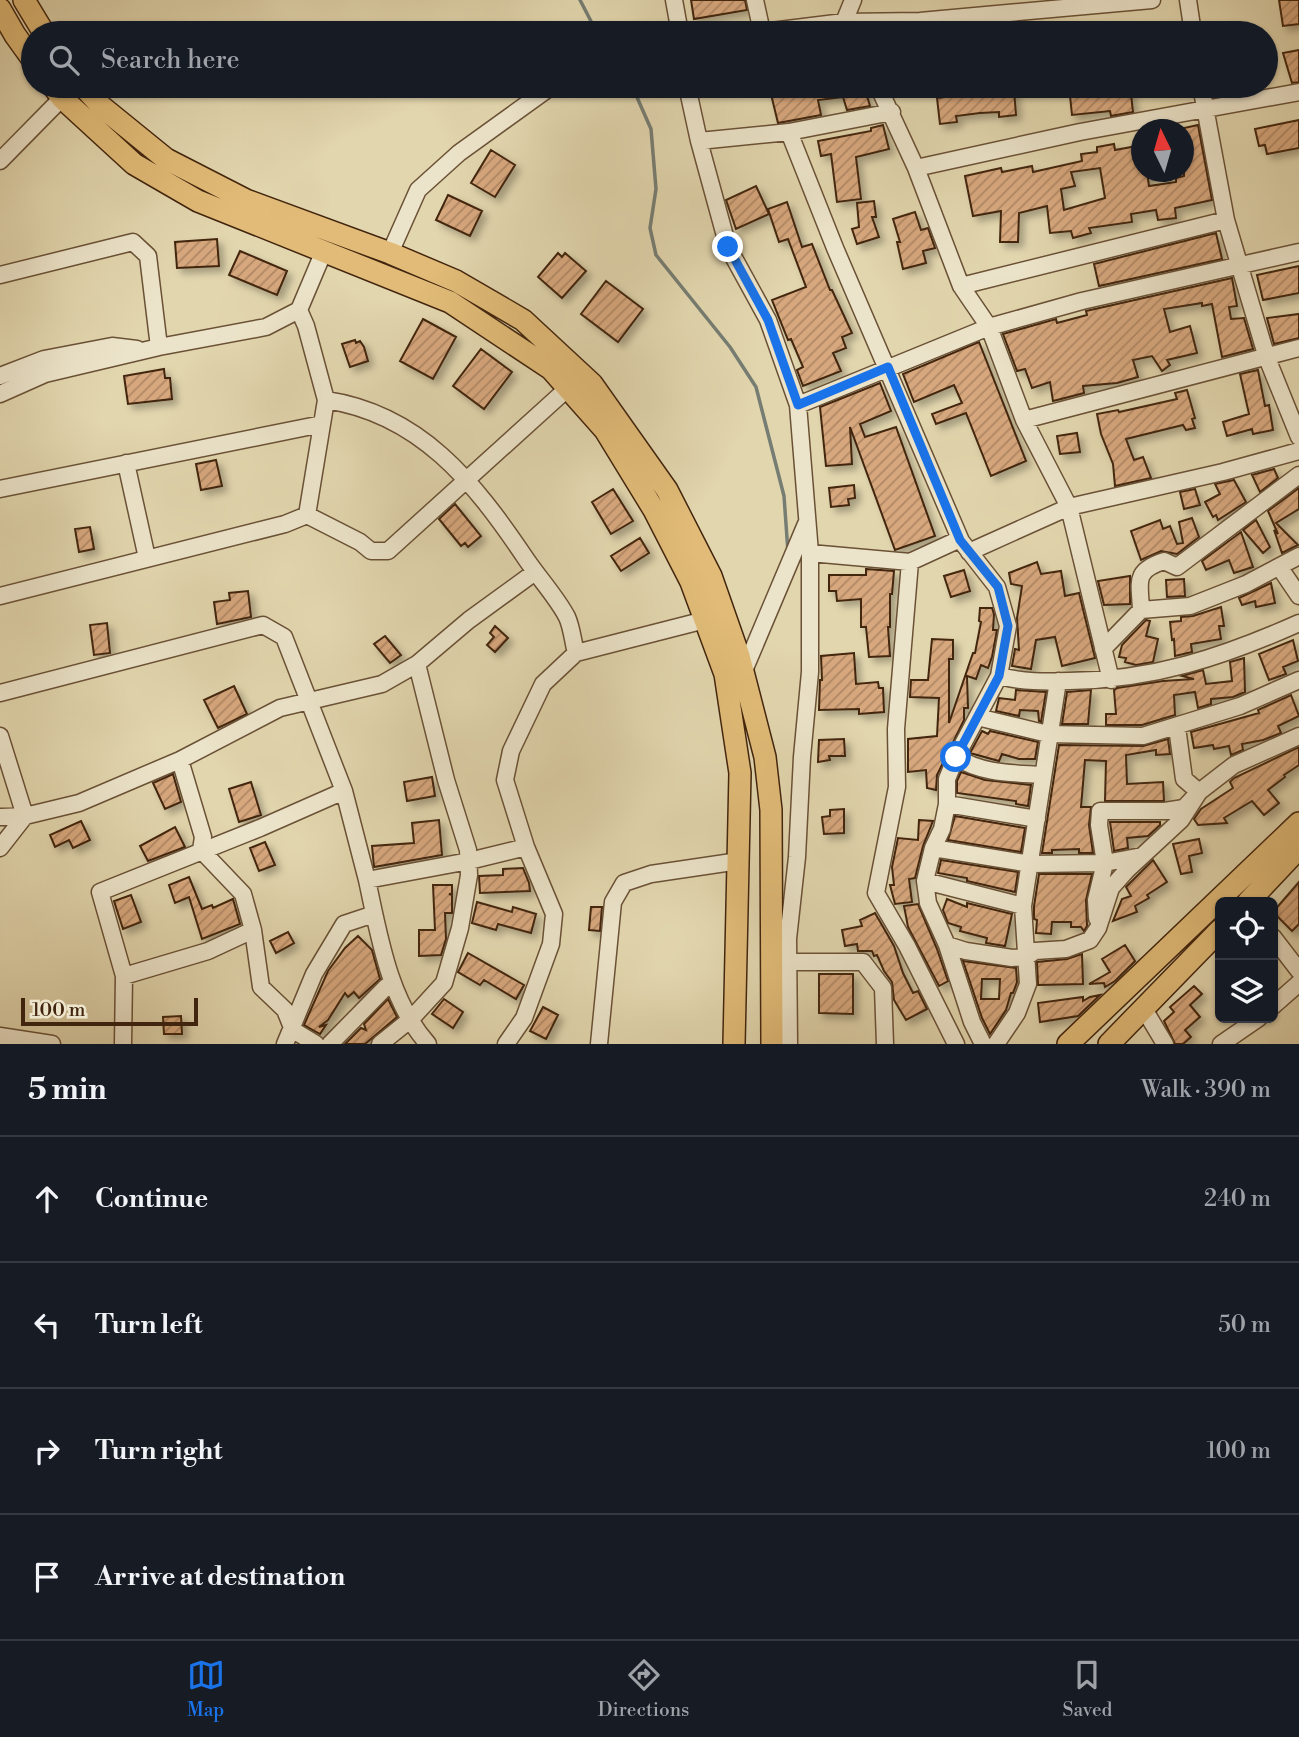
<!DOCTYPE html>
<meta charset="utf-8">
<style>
body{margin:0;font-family:"Libre Bodoni",serif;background:#242831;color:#f1f3f6}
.controls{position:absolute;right:21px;bottom:21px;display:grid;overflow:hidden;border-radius:10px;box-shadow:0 2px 5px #0004}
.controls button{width:63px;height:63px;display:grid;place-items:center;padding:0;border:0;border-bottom:2px solid #363941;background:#171b24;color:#f1f3f6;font:35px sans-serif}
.compass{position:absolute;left:1131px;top:119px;width:63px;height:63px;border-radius:50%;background:#171b24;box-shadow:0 2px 5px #0004;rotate:355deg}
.scale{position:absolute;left:21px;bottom:18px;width:177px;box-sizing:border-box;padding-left:7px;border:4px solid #42250e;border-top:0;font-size:19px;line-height:24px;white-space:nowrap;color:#42250e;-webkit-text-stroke:5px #ece4ca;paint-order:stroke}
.stop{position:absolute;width:21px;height:21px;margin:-16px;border:5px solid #1a73e8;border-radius:50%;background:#fff}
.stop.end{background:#1a73e8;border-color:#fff;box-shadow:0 2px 7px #0008}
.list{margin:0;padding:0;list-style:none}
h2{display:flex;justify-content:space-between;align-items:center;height:91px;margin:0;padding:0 28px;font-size:30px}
h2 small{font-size:23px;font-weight:400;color:#9ea1a6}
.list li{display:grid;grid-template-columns:46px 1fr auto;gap:21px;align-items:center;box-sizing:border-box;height:126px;padding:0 28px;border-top:2px solid #363941}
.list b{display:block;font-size:26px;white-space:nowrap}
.list em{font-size:23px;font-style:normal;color:#9ea1a6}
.icon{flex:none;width:38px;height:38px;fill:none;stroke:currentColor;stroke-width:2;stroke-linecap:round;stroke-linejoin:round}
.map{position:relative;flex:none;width:1299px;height:1044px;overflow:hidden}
.search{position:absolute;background:#171b24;box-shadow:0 2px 5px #0004;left:21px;right:21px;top:21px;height:77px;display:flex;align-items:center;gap:18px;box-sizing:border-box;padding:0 24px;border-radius:38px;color:#9ea1a6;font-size:26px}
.sheet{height:595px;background:#171b24}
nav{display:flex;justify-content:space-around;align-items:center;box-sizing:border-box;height:98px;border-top:2px solid #363941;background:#171b24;font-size:19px;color:#9ea1a6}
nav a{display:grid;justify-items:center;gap:4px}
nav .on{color:#1a73e8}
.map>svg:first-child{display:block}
</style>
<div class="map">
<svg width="1299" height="1044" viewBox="0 0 1299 1044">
<defs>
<pattern id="building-hatch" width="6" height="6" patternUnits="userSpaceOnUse" patternTransform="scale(1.75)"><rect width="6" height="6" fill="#d7a77d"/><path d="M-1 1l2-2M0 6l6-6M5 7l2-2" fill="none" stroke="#b08865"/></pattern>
<filter id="shadow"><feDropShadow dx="5" dy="5" stdDeviation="3.5" flood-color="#0004"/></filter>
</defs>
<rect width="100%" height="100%" fill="#e2d6ae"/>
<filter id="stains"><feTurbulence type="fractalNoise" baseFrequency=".00286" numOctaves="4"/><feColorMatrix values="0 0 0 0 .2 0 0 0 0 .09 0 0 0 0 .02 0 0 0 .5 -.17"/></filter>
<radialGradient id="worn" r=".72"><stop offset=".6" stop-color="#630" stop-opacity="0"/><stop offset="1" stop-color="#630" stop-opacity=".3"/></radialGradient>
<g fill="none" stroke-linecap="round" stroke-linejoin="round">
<path stroke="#767d72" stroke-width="3.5" d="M580,0l13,25
M632,86l19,43 5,60 -6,39 6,27 74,92 26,40 28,109 4,56"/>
</g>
<path fill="url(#building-hatch)" stroke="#42250e" stroke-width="2" fill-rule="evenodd" filter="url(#shadow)" d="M691,0h54l2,10 -53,9z
M1279,0h20v24l-16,2z
M1299,50v32l-7,1 -9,-30z
M769,86h95l6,20 -23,4 -4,-13 -25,3 3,15 -43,8z
M1069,86h16v3l22,-3h23l3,26 -22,4 -1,-5 -38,4z
M991,89v3l23,-2 2,25 -17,2v-5l-19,1 -24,3 1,6 -17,2 -3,-26 40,-5v-3z
M1299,120v28l-32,6 -2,-9 -6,1 -4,-17z
M883,125l6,24 -33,8 5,42 -24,3 -6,-48 -10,2 -3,-15 53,-10v-3z
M1198,125l14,75 -37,8 1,10 -18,2 -2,-10 -25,4 1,8 -43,6 2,5 -18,5 -2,-7 -21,2 -3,-27 -28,7 -1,29h-18l1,-31 -28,5 -8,-40 36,-8 1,4 30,-6 1,6 49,-11 -1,-7 16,-2v-5l17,-3 1,6 27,-5v27h5l2,14 27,-4v-4l8,-2v-48zM1100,168l5,30 -41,12 -3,-21 14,-3 -4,-14z
M491,150l24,15 -20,32 -24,-14z
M756,186l13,28 -33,15 -10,-29z
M448,195l34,16 -12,25 -34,-16z
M874,201l2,16h-4l7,20 -22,7 -5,-15 7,-2 -2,-24z
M787,202l15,45 10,-3 18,46h2l20,43 -10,4 4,11 -13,5 8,18 -38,15 -6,-16 6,-3 -12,-28 -3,1 -16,-40 34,-13 -18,-48 -9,3 -11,-33z
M915,212l6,18 7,-2 7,20 -12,3 3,12 -23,6 -6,-27h3l-7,-23z
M1216,233l6,26 -123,27 -5,-22z
M217,239l2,27 -42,2 -2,-26z
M240,251l47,20 -10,24 -48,-20z
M558,253l4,4 3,-4 21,18 -24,27 -24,-21z
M1299,266v27l-36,7 -6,-25z
M1232,278l5,28 -8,1 2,12 13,-1 9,31 -31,8 -10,-53 -10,2v-3l-38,6 6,23 20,-6 7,27 -30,7 3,5 -8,6 -10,-15 -19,4 5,17 -21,6 -34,3 1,7 -23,6 -8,2 -3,-19 -18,6 -7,-19 -8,2 -14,-37 53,-15 1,4 30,-8 -1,-4z
M606,281l37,28 -25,33 -37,-28z
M1299,314v24l-25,6 -7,-26z
M423,319l33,18 -23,42 -33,-18z
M355,340l1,3 4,-2 4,6 4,14 -18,6 -8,-23z
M979,342l47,119 -35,15 -25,-63 -30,11 -4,-10 30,-11 -8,-18 -40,17 -11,-28z
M481,349l31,23 -28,37 -31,-23z
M164,369l1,9h5l2,21 -44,5 -4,-28z
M1258,370l7,36 4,-1 4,25 -20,4 -1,-5 -25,7 -4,-14 26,-8 -9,-40z
M880,383l11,28 -31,13 5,13 31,-10 39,109 -40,14 -45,-123 2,37 -26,2 -6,-59z
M1187,390l8,28 -3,1 3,9 -9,2 -3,-5 -57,14 8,21 9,-3 8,21 -36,8 -2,-22 -12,-30 -4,-20 21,-4 1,2 58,-13 -2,-6z
M1077,433l3,19 -20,2 -3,-18z
M216,460l6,26 -21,4 -5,-26z
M1274,469l4,9 -18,14 -8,-17z
M1234,480l12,22 -28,18 -2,-5 -3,2 -8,-15 15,-8 -5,-10z
M854,485l1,13 -7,1 1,6 -18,2 -2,-19z
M1299,488v21l-23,14 22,22 -16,8 -8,-23 4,4 -10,-23z
M613,489l20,32 -22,13 -19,-32z
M1195,489l5,16 -16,4 -4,-17z
M455,504l26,32 -13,11 -3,-4 -4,3 -22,-27z
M1192,518l7,19 -22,17 -16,-3 -20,9 -10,-29 29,-11 3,9 7,-3 7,18 6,-1 -4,-21z
M1256,520l14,27 -7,6 -20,-23z
M90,527l4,22 -15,3 -4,-23z
M1241,532l12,35 -19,6 -5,-13 -23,10 -4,-9z
M640,538l9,15 -28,18 -10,-15z
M1037,562l4,12 20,-3 4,25 14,-3 16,65 -33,8 -7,-29 -19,3 -5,29 -19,-3 3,-17 4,1 -2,-32 5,-32 -11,-2 -2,-11z
M866,569l28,2 -2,23h-2v33h-2l2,29 -21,1 -3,-30h-5v-28l-24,2 -1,-10h-7v-16h37z
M964,570l6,21 -19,6 -7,-21z
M1130,576v28l-26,1 -6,-24z
M1184,579l1,17 -18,1 -1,-17z
M1271,583l4,20 -19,4 -1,-6 -13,4 -3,-7z
M248,591l3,26 -34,7 -3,-22 16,-2 -1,-7z
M1221,607l3,19h-5l2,13 -30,5 1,8 -17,4 -1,-17 -2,1 -2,-18 11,-1v-4l12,-1z
M980,608h12l2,6 -1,16h4l-5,27 -4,11 -7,-3 -5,14 -9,-3 1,32h-4v12l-27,55 -1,15 -9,-2 -1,-18 -18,2v-33l29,-3 2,-38 -29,-1 1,-17h17l4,-41 21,1v19h-4v64l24,-70h2l6,-31 -2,-1z
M1146,620l4,1 -4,15 12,3 -5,23 -17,3 -11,-3 1,-4 -7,-1 3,-12z
M107,623l3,30 -16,2 -4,-30z
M495,626l13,12 -13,14 -8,-7 7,-8 -4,-4z
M385,636l16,19 -11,8 -16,-19z
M1293,640l5,21 -15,6 3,7 -17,6 -10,-26z
M854,653l2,31 22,-2 1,6h4l1,24 -25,2v-5l-40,1 1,-30h2l-1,-24z
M1244,658l1,34 -12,5 -22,2v5l-13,4 -3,-16 -21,3 1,20 -33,10h-36v-11h10l-2,-24 3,-2 46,-7 31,-2 -12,-3 21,-6 3,14 26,-3 -2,-19z
M234,686l13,28 -29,14 -14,-28z
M1016,690l30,2 -5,30 -2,-1 -1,-10 -18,-1 -1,6 -23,-5 3,-13 16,2z
M1091,690l-3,34h-26l5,-32z
M1291,695l8,21 -21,10 3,7 -18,7 -21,4 1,6 -12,5 -2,-9 -15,3 -1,-4 -19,3 -3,-16 68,-19 -1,-3z
M982,731l6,3 2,-3 48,11 -3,17h-16l-17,-5 -3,7 -29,-8z
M844,739l1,17h-16l1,4 -12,2 1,-22z
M1168,739l2,15 -14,1v-5l-30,5 1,29 36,-2 1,19h-59l1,-40 -21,-1 -4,47h10l-2,18 4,28h-14v-4l-27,1v3h-10l17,-108 84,1z
M1299,747v18l-15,10 1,2 -17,13 11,13 -15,12 -12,-14 -28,17 3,5 -29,2 -4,-6 7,-10 32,-21 -3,-6 4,-4z
M961,772l24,8 46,5 -3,21 -12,-2v-3l-59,-8v-12z
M173,774l8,28 -16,7 -12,-26z
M432,777l3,19 -28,5 -3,-19z
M251,782l10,33 -22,7 -10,-33z
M844,809v24l-20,1 -2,-17 8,-1v-6z
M955,816l70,12 -4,24 -73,-12z
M439,820l3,35 -68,12 -2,-21 42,-3 -2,-20z
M919,820l14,1 -10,25 -8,32 -6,1 3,23 -17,2 -5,-19h4l-2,-18 6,-29 20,2z
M81,821l9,19 -17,8 -4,-8 -14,7 -5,-12z
M1110,822h50v3l-12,11 -21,2 1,10 -14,3z
M175,827l10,20 -37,14 -8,-15z
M1199,839l3,14 -13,3 3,16 -11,2 -8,-30z
M265,842l10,23 -16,6 -9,-23z
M941,860l77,12 -3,20 -48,-11v-3l-29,-5z
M1153,860l14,22 -20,13 2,3 -14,8 2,6 -24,9 9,-22 9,-3 -5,-9z
M523,868l6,15 1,8 -50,2 -1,-17 24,-1v-6z
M1039,874h53l-6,26 1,26 -3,5 -3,-4h-10v-5h-19l-1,12 -15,-1 1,-13 -3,-1v-13z
M189,877l13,32 10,-4 1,3 20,-9 7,25 -38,15 -13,-42 -14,6 -6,-18z
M1299,882v42l-7,7 -19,-19z
M433,885h19v9h-3l3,1v18h-7l1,26 -5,16 -22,1v-26h16z
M131,895l10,27 -18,7 -9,-28z
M947,899l20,8v-4l45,11 -7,32 -19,-3 1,-5 -27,-7 1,-4 -13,-4 -5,-13z
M477,902l35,10 1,-5 23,7 -5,19 -33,-9 -2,6 -24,-7z
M918,904l19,45 11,32 -9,5 -31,-59 -4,-21z
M591,907h11l-2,24 -11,-1z
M875,913l19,33 9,27 10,20 5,-2 9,18 -21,11 -12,-20 -2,-18 -8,-11 -7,-16 -3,1 -2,-5h-14l-1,-7 -12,2 -3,-16 20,-4 -2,-6z
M288,932l6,11 -18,10 -6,-12z
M358,936l14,14 8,29 -21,19 -5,-6 -6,5 -3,-4 -17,27 -9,7 7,-2 -6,9 -16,-9 24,-54 17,-23z
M1125,945l10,16 -20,20 -10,6 -1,-4 -15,1 21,-12 -8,-13z
M468,953l56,32 -8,14 -32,-19 -4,5 -22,-13z
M1082,954l1,30 -45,1 -1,-23 30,-3z
M963,961l53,7 1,14 -4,11h-2l-5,17 -16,24 -8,-16zM982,979h18l-1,20h-18z
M819,974h34v40l-34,-1z
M1194,986l8,8 -12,11 10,12 -15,13 6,7 -8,7h-8l-11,-23 10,-9 -4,-5z
M1100,995l-22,21 -38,6 -2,-19 45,-6v4l7,-4z
M388,999l9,18 -32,27h-20l16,-16 5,2 -2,-6z
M444,999l19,13 -10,16 -21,-14z
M543,1007l15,8 -12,24 -16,-8z
M181,1016l1,18h-18l-1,-17z"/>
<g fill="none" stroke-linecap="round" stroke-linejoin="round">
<defs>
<path id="minor" d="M674,0l6,33
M755,0l7,32
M1188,0l5,33
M848,30l-4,-8 9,-22
M755,33l89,-11 76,-1 232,-21
M687,86l12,55 29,106 40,73 30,85 12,148v119l-8,85 -5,100 -9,82 1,105
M878,86l38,82 45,118 28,41 35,93 45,87 42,173
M1201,86l25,134 41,138 32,79
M789,132l46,116 126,293 36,46 11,39 -9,50 -43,81 -9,22v25l-5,25 -9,19 -8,33 3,22 19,42 25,77 11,22
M699,141l90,-9 103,-20
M0,161l62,-63
M916,168l164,-36 219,-40
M390,253l28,-63 41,-37 93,-67
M0,275l133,-33 15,14 11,91
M961,286l265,-66
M299,310l7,16 20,74 -19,115
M0,376l44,-17 68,-13 25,3
M0,394l45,-20 114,-27 107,-20 33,-17 25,-59
M326,400c94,14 148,82 198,156 13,20 32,40 43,61 5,11 6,25 9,36l-33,31 -32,67 -6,29 21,67 -57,14 -102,19c12,55 22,121 61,164
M798,405l191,-78 93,-26 217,-49
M1024,420l275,-72
M126,463l21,95
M0,489l322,-65
M969,552l100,-45 154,-35 76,-21
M810,553l100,9
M1280,568l19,28
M0,596l285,-72 22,-9 53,27 11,9h17l180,-163
M1141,610c-1,-28 -8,-39 23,-49l13,6 122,-92
M1103,649l38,-39 49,-4 56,-22 53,-28
M576,653l129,-33
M743,673l63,-149
M999,676c24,6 46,6 70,5 84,-1 154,-24 230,-58
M0,693l263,-68 21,12 60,154 23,89
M977,717l71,17 95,2 97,-30 59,-26
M0,736l25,80 -25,32
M956,757c26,17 56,16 86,18
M180,760l23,77 -2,13 42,44 10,36 8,57 24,23 8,20 23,14
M947,804l90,15
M0,817l25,-1 54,-13 101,-43 100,-52 102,-24 35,-20 52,-44 66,-48
M933,848l98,16 74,-1 37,-7
M925,881l98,25
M1097,918l-1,-18 9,-37 -6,-38 1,-14h65l19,-3 15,-16 -15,-13 -7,-52
M1273,937l26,34
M947,945l19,6 46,7 14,-1 9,-6 31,-2 24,-9 8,-12 13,-40 16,-18 54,-50 18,-28 35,-27 65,-29
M788,962h75l20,26 2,56
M124,976l84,-25 45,-21
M1273,1006l26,-23
M1144,1009l21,35
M0,1036l52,8
M123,1044l1,-68 -24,-84 160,-64 84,-37
M285,1044l29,-70 30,-50 30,-10
M330,1044l56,-57 8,-1
M380,1044l31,-25 33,-36 16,-55 9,-53 -1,-25 -22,-70 -29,-116
M506,1044l18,-26 27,-74 3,-30 -28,-67
M599,1044l14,-142 11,-19 27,-9 88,-13
M956,1044l-49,-98 -31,-53 21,-106 -1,-58 14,-167 50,-23
M996,1044l21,-31 11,-29 -5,-78 35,-225
M1221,1044l38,-26"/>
<path id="major" d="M24,0l20,33
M0,9l15,26 18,25
M53,86l9,12 72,66 64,37 252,101 101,67 54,61 49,80 37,72 34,92 15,99 -6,271
M83,86l19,21 64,52 80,41 144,53 66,28 67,39 69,64 75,106 44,86 28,80 26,101 6,53 1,234
M1248,902l51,-54
M1068,1044l231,-221
M1109,1044l111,-114"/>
</defs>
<use href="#minor" stroke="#6a5136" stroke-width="19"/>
<use href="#major" stroke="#42250e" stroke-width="24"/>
<use href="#minor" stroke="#ece4ca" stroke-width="16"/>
<use href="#major" stroke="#e1bb77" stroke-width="21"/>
</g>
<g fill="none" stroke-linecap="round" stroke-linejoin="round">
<path stroke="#1a73e8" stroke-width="9" d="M728,247l40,73 30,85 90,-38 72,173 38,47 10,39 -9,50 -43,81"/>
</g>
<rect width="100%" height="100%" filter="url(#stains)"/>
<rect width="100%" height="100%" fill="url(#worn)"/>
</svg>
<div class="controls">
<button><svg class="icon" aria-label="locate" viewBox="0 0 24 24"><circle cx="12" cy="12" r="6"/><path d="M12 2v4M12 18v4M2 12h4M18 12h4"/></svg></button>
<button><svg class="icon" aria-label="layers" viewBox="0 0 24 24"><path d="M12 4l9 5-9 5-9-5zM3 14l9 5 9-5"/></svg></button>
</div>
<svg class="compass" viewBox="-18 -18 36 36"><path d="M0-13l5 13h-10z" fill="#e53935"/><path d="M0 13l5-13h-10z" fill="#9ea1a6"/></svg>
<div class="scale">100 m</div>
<div class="stop" style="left:956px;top:757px"></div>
<div class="stop end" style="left:728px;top:247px"></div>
<div class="search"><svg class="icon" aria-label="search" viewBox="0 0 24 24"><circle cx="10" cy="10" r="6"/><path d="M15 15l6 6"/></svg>Search here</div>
</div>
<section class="sheet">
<h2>5 min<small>Walk · 390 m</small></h2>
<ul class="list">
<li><svg class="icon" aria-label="ahead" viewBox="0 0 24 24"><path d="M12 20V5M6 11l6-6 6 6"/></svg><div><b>Continue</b></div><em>240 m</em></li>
<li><svg class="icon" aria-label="left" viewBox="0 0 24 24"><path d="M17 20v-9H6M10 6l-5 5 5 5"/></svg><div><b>Turn left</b></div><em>50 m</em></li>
<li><svg class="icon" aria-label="right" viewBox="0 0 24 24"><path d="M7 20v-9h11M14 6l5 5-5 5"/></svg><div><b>Turn right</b></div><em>100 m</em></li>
<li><svg class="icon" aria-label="arrive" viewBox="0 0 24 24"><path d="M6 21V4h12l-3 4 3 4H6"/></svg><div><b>Arrive at destination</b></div></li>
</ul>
</section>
<nav>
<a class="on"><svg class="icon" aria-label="map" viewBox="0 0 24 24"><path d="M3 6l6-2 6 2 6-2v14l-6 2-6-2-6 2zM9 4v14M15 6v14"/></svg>Map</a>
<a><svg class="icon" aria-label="directions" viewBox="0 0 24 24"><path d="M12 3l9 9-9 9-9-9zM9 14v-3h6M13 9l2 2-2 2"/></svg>Directions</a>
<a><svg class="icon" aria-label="saved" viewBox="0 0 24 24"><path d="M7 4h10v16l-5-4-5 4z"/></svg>Saved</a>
</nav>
